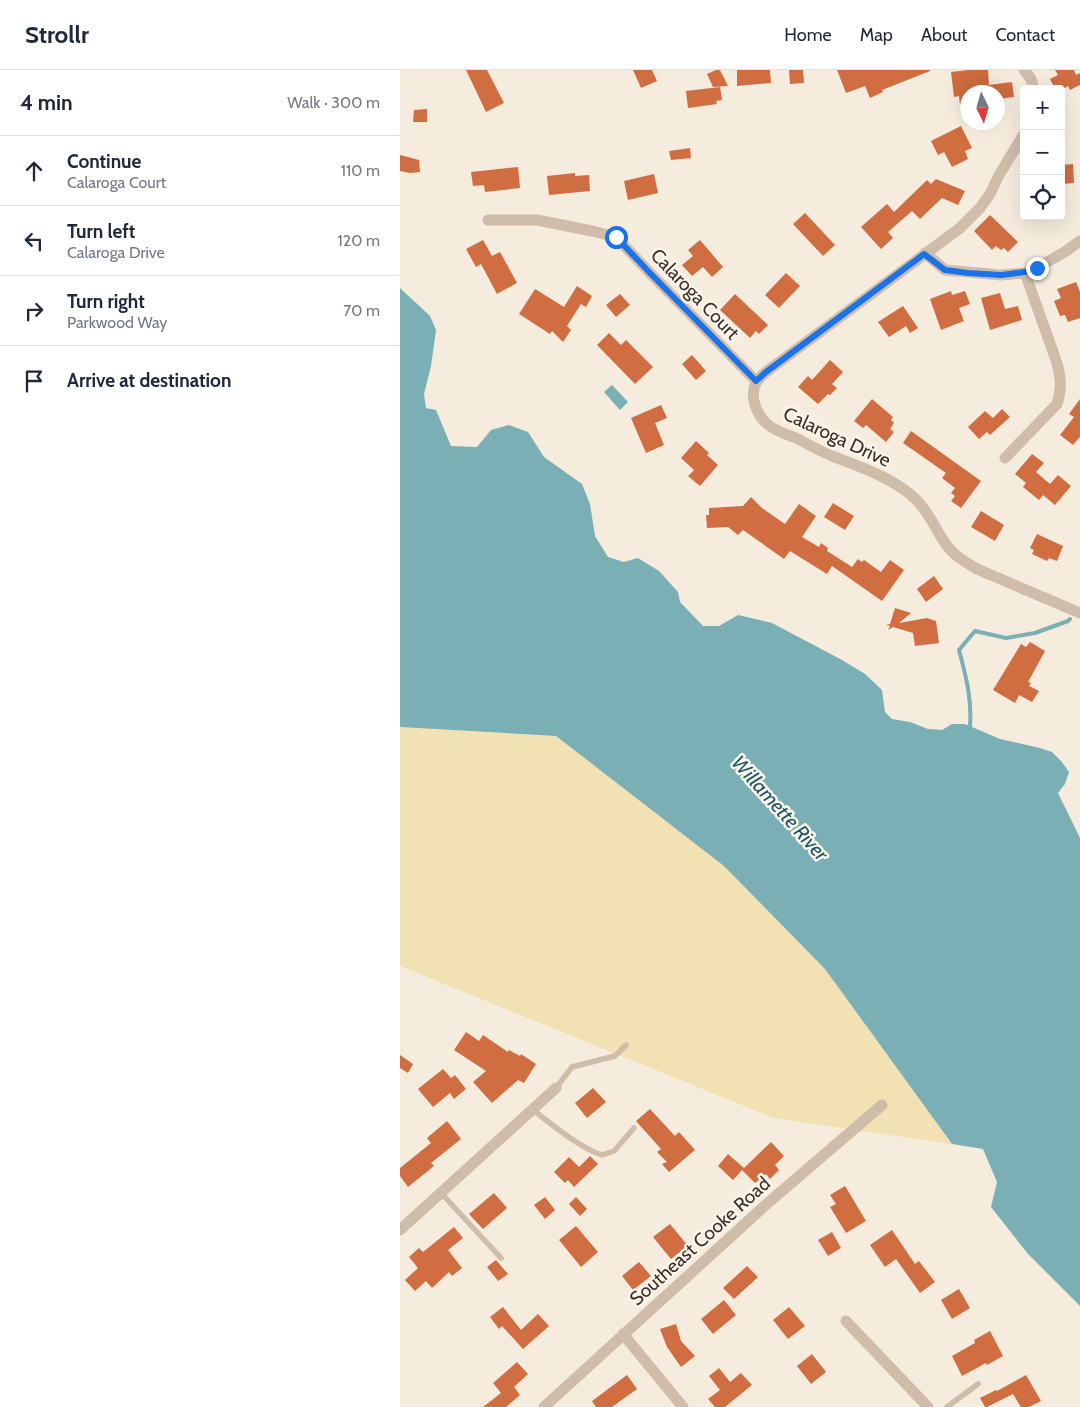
<!DOCTYPE html>
<meta charset="utf-8">
<style>
body{margin:0;font-family:Cabin,sans-serif;background:#f2f2f3;color:#1f2937}
.controls{position:absolute;right:15px;top:15px;display:grid;overflow:hidden;border-radius:5px;box-shadow:0 5px 20px #0002}
.controls button{width:45px;height:45px;display:grid;place-items:center;padding:0;border:0;border-bottom:1px solid #e0e1e3;background:#fff;color:#1f2937;font:25px sans-serif}
.compass{position:absolute;left:560px;top:15px;width:45px;height:45px;border-radius:50%;background:#fff;box-shadow:0 5px 20px #0002;rotate:175deg}
.stop{position:absolute;width:15px;height:15px;margin:-11px;border:4px solid #1a73e8;border-radius:50%;background:#fff}
.stop.end{background:#1a73e8;border-color:#fff;box-shadow:0 1px 5px #0008}
.list{margin:0;padding:0;list-style:none}
h2{display:flex;justify-content:space-between;align-items:center;height:65px;margin:0;padding:0 20px;font-size:21px}
h2 small{font-size:16px;font-weight:400;color:#747a83}
.list li{display:grid;grid-template-columns:32px 1fr auto;gap:15px;align-items:center;box-sizing:border-box;height:70px;padding:0 20px;border-top:1px solid #e0e1e3}
.list b{display:block;font-size:19px;white-space:nowrap}
.list p{margin:0;font-size:16px;white-space:nowrap;color:#747a83}
.list em{font-size:16px;font-style:normal;color:#747a83}
.icon{flex:none;width:28px;height:28px;fill:none;stroke:currentColor;stroke-width:2;stroke-linecap:round;stroke-linejoin:round}
.map{position:relative;flex:none;width:680px;height:1337px;overflow:hidden}
header{display:flex;align-items:center;gap:30px;box-sizing:border-box;height:70px;padding:0 25px;background:#fff;border-bottom:1px solid #e0e1e3}
header strong{font-size:24px}
nav{display:flex;gap:28px;margin-inline-start:auto;font-size:18px}
main{display:flex}
aside{flex:1;background:#fff}
.map>svg:first-child{display:block}
</style>
<header>
<strong>Strollr</strong>
<nav><a>Home</a><a>Map</a><a>About</a><a>Contact</a></nav>
</header>
<main>
<aside>
<h2>4 min<small>Walk · 300 m</small></h2>
<ul class="list">
<li><svg class="icon" aria-label="ahead" viewBox="0 0 24 24"><path d="M12 20V5M6 11l6-6 6 6"/></svg><div><b>Continue</b><p>Calaroga Court</p></div><em>110 m</em></li>
<li><svg class="icon" aria-label="left" viewBox="0 0 24 24"><path d="M17 20v-9H6M10 6l-5 5 5 5"/></svg><div><b>Turn left</b><p>Calaroga Drive</p></div><em>120 m</em></li>
<li><svg class="icon" aria-label="right" viewBox="0 0 24 24"><path d="M7 20v-9h11M14 6l5 5-5 5"/></svg><div><b>Turn right</b><p>Parkwood Way</p></div><em>70 m</em></li>
<li><svg class="icon" aria-label="arrive" viewBox="0 0 24 24"><path d="M6 21V4h12l-3 4 3 4H6"/></svg><div><b>Arrive at destination</b></div></li>
</ul>
</aside>
<div class="map">
<svg width="680" height="1337" viewBox="0 0 680 1337">
<rect width="100%" height="100%" fill="#f5ecde"/>
<path fill="#f2e1b3" d="M0,657l156,9 168,130 101,103 127,175 -178,-26 -374,-152z"/>
<path fill="#7aafb5" d="M0,218l30,28 6,14 -5,36 -7,28 2,14 10,2 15,36 26,1 14,-17 18,-5 19,7 16,25 38,27 8,20 5,32 13,21 16,5 14,-4 21,13 19,21 2,10 23,24h16l19,-11 34,8 70,37 23,14 17,16 3,22 7,7 18,3 18,7 14,1 10,-6h13l35,15 40,9 12,4 9,9 8,11 -4,12 -7,9 22,45v468l-52,-52 -37,-47 6,-25 -14,-33 -31,-5 -127,-175 -101,-103 -168,-130 -156,-9z
M212,315l16,17 -8,8 -16,-18z"/>
<g fill="none" stroke-linecap="round" stroke-linejoin="round">
<path stroke="#7aafb5" stroke-width="4" d="M570,656c2,-27 -4,-50 -11,-76l16,-19 31,7 29,-5 33,-12 2,-2"/>
</g>
<path fill="#d06d41" d="M66,0h21l17,33 -18,9z
M233,0h19l5,11 -16,7z
M316,0h4l8,16 -15,1 -6,-13z
M337,0h33l1,13 -34,3z
M389,0h14l1,13 -14,1z
M437,0h93v1l-48,19 1,2 -13,6 -5,-12 -19,7z
M568,0h20l1,15 23,-3 2,15 -16,2v-7h-30v22h-7l-2,-18 -5,1 -3,-25z
M655,0h19l2,5 4,-2v12l-10,5 -2,-4 -5,3h-8l-5,-10 8,-4z
M320,17l2,13 -6,1 1,3 -29,4 -2,-17z
M27,39v13h-14l1,-12z
M561,56l11,22 -7,3 3,8 -16,8 -8,-15 -6,3 -7,-14z
M290,78l1,10 -20,2 -2,-9z
M0,85l19,5 1,12 -10,1 -10,-2z
M673,94l1,19 -13,1v-19z
M118,97l2,21 -35,4 -1,-7 -11,1 -2,-14z
M175,103v3l14,-1 1,16 -41,4 -2,-19z
M254,104l4,19 -30,7 -4,-19z
M536,109l29,12 -7,14 -16,-7 -22,21 -8,-8 -24,21 5,6 -12,11 -20,-22 26,-23 7,8 33,-32 4,4z
M405,143l30,32 -12,11 -30,-32z
M590,145l28,27 -10,10 -4,-4 -3,2 -5,-4 -4,4 -18,-19z
M83,170l9,16 8,-4 17,31 -20,11 -16,-30 -5,3 -10,-18z
M300,170l23,27 -11,10 -9,-10 -11,9 -10,-11 11,-9 -5,-6z
M386,203l14,13 -21,22 -14,-13z
M676,212l4,10v26l-12,4 -3,-7 -5,1 -6,-15 7,-3 -4,-9z
M177,216l15,10 -6,11 -5,-3 -14,22 4,4 -8,12 -11,-11 -2,3 -31,-20 16,-25 29,18z
M551,221l1,4 13,-4 5,13 -11,4 5,13 -23,9 -11,-31z
M600,223l5,16 13,-3 4,14 -32,10 -9,-32z
M220,224l10,11 -14,12 -10,-12z
M335,224l33,31 -9,9 -3,-3 -6,7 -30,-28z
M503,236l15,22 -8,5 -4,-7 -17,11 -11,-15z
M209,263l12,12 5,-5 27,27 -18,17 -38,-39z
M292,285l14,16 -10,9 -14,-16z
M430,290l13,12 -11,12 5,4 -7,7 -2,-1 -10,10 -20,-17 10,-11 4,4z
M472,329l21,18 -2,3 3,3 -4,6 4,3 -8,10 -20,-17 -3,3 -9,-7z
M680,329v38l-7,8 -13,-10 14,-18 -5,-3z
M261,335l6,13 -12,5 9,22 -18,8 -15,-35z
M602,339l8,8 -20,18 -3,-3 -8,7 -11,-12 17,-16 8,7z
M511,361l70,50 -20,27 -10,-7 4,-5 -4,-3 4,-5 -13,-10 4,-5 -43,-30z
M296,371l13,12 -2,2 11,10 -18,21 -12,-10 6,-6 -13,-12z
M632,384l12,9 -8,9 14,12 8,-9 13,11 -16,19 -12,-10 -4,5 -16,-13 3,-4 -11,-9z
M351,427l11,11 23,16 14,-20 17,12 -14,21 17,10 2,-4 7,5 -1,3 25,16 6,-8 4,3 2,-2 17,12 9,-12 14,10 -22,31 -50,-35 -5,8 -37,-23 -6,8 -41,-29 -5,5 -10,-8 -21,1 -1,-13h3v-7l34,-2z
M433,433l21,13 -9,14 -21,-13z
M581,441l23,14 -9,16 -24,-14z
M637,464l26,12 -6,15 -8,-3 -2,3 -15,-7 2,-4 -4,-2z
M534,506l9,13 -17,13 -9,-13z
M495,538l16,5 -12,10 28,-5 9,3 3,22 -24,3 -2,-13 -20,-6 -5,3 2,-4 -4,-1 4,-1z
M630,572l15,9 -17,31 3,1 -2,3 10,5 -7,11 -13,-7 -4,8 -22,-13 28,-46 5,3z
M66,962l13,9 4,-6 25,17 1,-2 11,6 1,-2 15,10 -12,19 -6,-3 -26,23 -19,-21 13,-11 -32,-21z
M0,985l13,9 -5,9 -8,-5z
M43,999l8,9 4,-3 11,14 -12,10 -4,-6 -17,14 -15,-18z
M193,1018l13,14 -19,16 -12,-15z
M250,1039l25,27 4,-4 16,18 -26,22 -7,-8 5,-2 -10,-10 4,-3 -25,-28z
M47,1051l14,18 -30,24 3,3 -26,21 -8,-11v-8l31,-25 -4,-5z
M371,1072l13,14 -9,9 4,5 -9,9 -4,-5 -11,9 -13,-13 -9,10 -15,-14 10,-12 16,14z
M190,1086l8,8 -24,23 -6,-7 -3,3 -11,-11 15,-15 10,10z
M445,1116l21,35 -20,12 -16,-26 6,-3 -6,-9z
M94,1123l13,15 -24,21 -14,-15z
M145,1127l10,13 -10,9 -11,-14z
M176,1127l11,12 -7,7 -11,-12z
M270,1154l18,22 -17,13 -18,-22z
M176,1156l22,26 -17,15 -22,-27z
M54,1157l9,11 -15,12 14,18 -10,8 -3,-4 -17,16 -6,-7 -11,10 -10,-11 13,-12 -9,-11 10,-9 4,4z
M492,1160l23,34 4,-3 16,21 -15,11 -24,-34 -11,8 -15,-22z
M432,1162l9,16 -13,8 -10,-16z
M96,1190l12,14 -10,7 -11,-14z
M239,1192l12,14 -18,14 -11,-14z
M347,1196l11,11 -24,22 -11,-11z
M559,1219l11,19 -18,11 -11,-19z
M324,1230l12,15 -23,19 -12,-15z
M103,1237l18,23 17,-16 11,12 -26,23 -21,-23 -3,3 -9,-12z
M389,1237l16,19 -17,13 -15,-19z
M276,1254l5,17 14,15 -14,11 -14,-20 -7,-18z
M590,1261l13,25 -16,9 -1,-2 -24,13 -10,-20 23,-13 -1,-3z
M412,1284l14,18 -15,12 -14,-18z
M117,1292l11,12 -14,13 6,8 -14,12h-23l18,-14 -8,-10z
M319,1298l11,14 11,-9 11,12 -27,22h-10l-7,-8 12,-9 -11,-14z
M227,1305l10,14 -25,18h-16l-4,-6z
M626,1305l15,26 -12,6h-8l-8,-13 -26,13h-2l-5,-9 16,-8 1,1z"/>
<g fill="none" stroke-linecap="round" stroke-linejoin="round">
<path stroke="#cfbca9" stroke-width="5.5" d="M156,1018l16,-21 43,-11 11,-11
M132,1039c19,15 48,39 70,46l12,-4 20,-23
M41,1123l60,65
M547,1337l31,-23"/>
<path stroke="#cfbca9" stroke-width="11" d="M624,0l7,9 3,10
M624,64l-25,41 -9,19 -10,14 -20,20 -194,144c-4,3 -8,7 -10,11 -7,14 1,32 11,41 8,7 21,11 31,15 11,6 22,12 34,17 26,10 56,20 78,38 16,13 24,32 35,49 8,12 20,19 32,26l103,44
M88,150h49l55,11 24,6 34,36 106,108
M525,183l20,17 56,5 24,-2 12,-5 29,-17 14,-10
M605,388l52,-54c5,-15 4,-26 0,-41l-32,-90
M0,1160l156,-142
M446,1251l82,86
M223,1264l60,73
M144,1337l225,-205 113,-97"/>
</g>
<g fill="none" stroke-linecap="round" stroke-linejoin="round">
<path stroke="#1a73e8" stroke-width="6" d="M216,167l34,36 106,108 10,-9 158,-118 21,16 23,3 33,2 24,-3 12,-4"/>
</g>
<g text-anchor="middle" dominant-baseline="central" stroke-width="5" stroke-linejoin="round" paint-order="stroke">
<g font-size="19" fill="#3b3029" stroke="#fcf5ec">
<text transform="translate(295 224) rotate(46)">Calaroga Court</text>
<text transform="translate(437 367) rotate(25)">Calaroga Drive</text>
<text transform="translate(300 1171) rotate(-42)">Southeast Cooke Road</text>
</g>
<g font-size="20" font-style="italic" fill="#1a5861" stroke="#fcf5ec">
<text transform="translate(380 738) rotate(48)">Willamette River</text>
</g>
</g>
</svg>
<div class="controls">
<button>+</button>
<button>−</button>
<button><svg class="icon" aria-label="locate" viewBox="0 0 24 24"><circle cx="12" cy="12" r="6"/><path d="M12 2v4M12 18v4M2 12h4M18 12h4"/></svg></button>
</div>
<svg class="compass" viewBox="-18 -18 36 36"><path d="M0-13l5 13h-10z" fill="#e53935"/><path d="M0 13l5-13h-10z" fill="#747a83"/></svg>
<div class="stop" style="left:216px;top:167px"></div>
<div class="stop end" style="left:637px;top:198px"></div>
</div>
</main>
